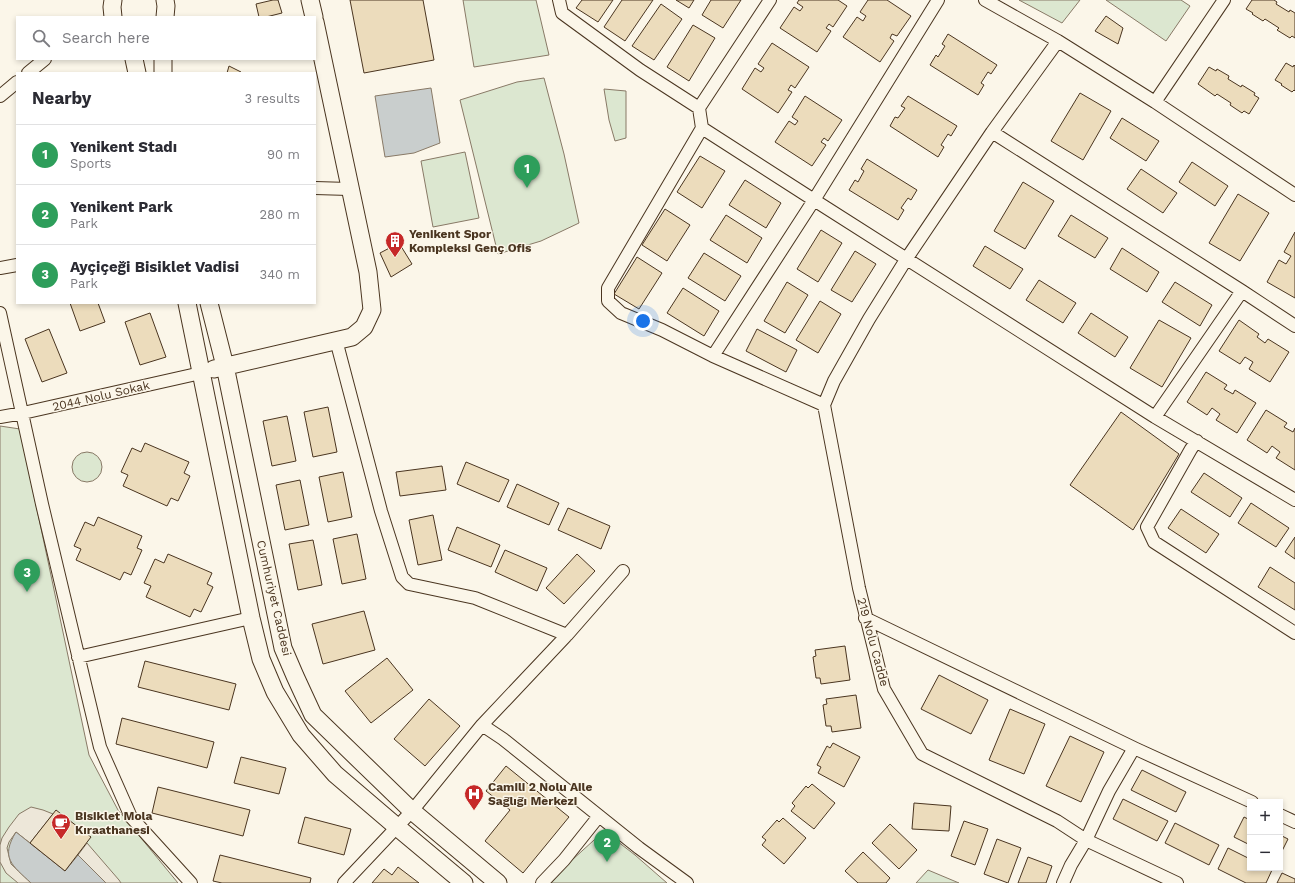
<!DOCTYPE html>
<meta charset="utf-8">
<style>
body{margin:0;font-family:"Work Sans",sans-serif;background:#f2f2f3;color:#2b2b33}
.controls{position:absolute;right:12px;bottom:12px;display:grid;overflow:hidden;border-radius:0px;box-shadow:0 2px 6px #0003}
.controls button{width:36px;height:36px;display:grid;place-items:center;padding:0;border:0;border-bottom:1px solid #e1e1e2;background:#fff;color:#2b2b33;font:20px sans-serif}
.you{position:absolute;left:643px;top:321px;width:14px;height:14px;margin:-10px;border:3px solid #fff;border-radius:50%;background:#1a73e8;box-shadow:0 0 0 6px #1a73e833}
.badge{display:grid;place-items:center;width:26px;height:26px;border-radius:50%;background:#7c3aed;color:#fff;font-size:13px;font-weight:700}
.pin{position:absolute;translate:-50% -33px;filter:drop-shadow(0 1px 2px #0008)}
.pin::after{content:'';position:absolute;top:21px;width:14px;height:12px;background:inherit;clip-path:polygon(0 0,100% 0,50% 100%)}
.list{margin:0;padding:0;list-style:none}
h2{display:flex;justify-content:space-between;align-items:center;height:52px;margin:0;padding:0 16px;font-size:17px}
h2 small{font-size:13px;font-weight:400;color:#7c7c81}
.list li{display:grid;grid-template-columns:26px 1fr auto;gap:12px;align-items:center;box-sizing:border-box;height:60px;padding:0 16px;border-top:1px solid #e1e1e2}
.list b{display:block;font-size:15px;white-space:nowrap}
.list p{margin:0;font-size:13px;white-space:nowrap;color:#7c7c81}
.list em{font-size:13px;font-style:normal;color:#7c7c81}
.icon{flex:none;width:22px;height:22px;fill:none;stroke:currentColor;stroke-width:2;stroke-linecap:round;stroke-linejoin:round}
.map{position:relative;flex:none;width:1295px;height:883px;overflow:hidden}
.search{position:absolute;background:#fff;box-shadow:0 2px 6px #0003;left:16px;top:16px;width:300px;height:44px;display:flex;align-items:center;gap:10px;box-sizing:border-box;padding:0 14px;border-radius:0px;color:#7c7c81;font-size:15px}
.panel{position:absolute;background:#fff;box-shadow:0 2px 6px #0003;left:16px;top:72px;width:300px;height:232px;border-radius:0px}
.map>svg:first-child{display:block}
</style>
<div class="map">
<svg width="1295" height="883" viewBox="0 0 1295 883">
<rect width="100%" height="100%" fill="#fbf6e9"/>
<path fill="#dce7d0" stroke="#887966" d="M463,0h73l13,55 -75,12z
M1019,0h61l-18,23z
M1106,0h75l9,6 -24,35z
M544,78l20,76 15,69 -38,18 -43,13 -38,-154 57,-18z
M604,89l22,2v47l-11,3 -6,-21z
M465,152l14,66 -46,9 -12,-66z
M0,426l20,3 69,326 29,55 60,73h-178z
M72 467a15 15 0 1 1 30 0a15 15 0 1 1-30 0Z
M604,831l31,24 32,28h-118l12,-13z
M928,870l31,13h-43z"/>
<path fill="#ede7d9" stroke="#887966" d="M31,807l12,3 10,4 -23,29 -14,-11 -7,10 -2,6 4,16 20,19h-13l-12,-10 -6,-11v-17l2,-7 7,-11 10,-13z
M87,843l32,37 2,3h-15l-28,-28z"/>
<path fill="#c9cecd" stroke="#887966" d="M431,88l9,55 -26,10 -29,4 -10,-61z
M16,832l49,39 13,-16 28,28h-75c-19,-18 -31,-25 -15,-51z"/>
<path fill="#ecdcbc" stroke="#4a3520" d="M273,0h5l4,13 -16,4h-7l-3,-13z
M350,0h73l11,60 -70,13z
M582,0h31l-15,22 -22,-14z
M622,0h31l-28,41 -21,-14z
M676,0h18l-5,8z
M711,0h30l-18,28 -21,-13z
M799,0h39l9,6 -14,21 -4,-3 -3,4 5,3 -14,21 -37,-24 14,-21 6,4 3,-4 -6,-4z
M868,0h19l24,16 -14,20 -5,-2 -2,4 4,3 -14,21 -37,-25 14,-20 6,4 3,-5 -6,-4z
M1252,0h22l3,2 -1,2 13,8 1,-2 5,3v25l-3,-2 -2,2 -13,-8 2,-2 -14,-9 -2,2 -11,-7 1,-1 -7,-4z
M661,4l21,15 -28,41 -22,-14z
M1106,16l17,12 -5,16 -23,-13z
M693,25l22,13 -26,43 -22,-14z
M948,34l49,31 -6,9 -3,-2 -7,11 3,2 -6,10 -48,-30 6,-10 2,2 7,-11 -3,-2z
M772,43l37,24 -14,21 -4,-3 -3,5 4,2 -14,21 -36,-24 13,-21 6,4 3,-4 -6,-4z
M1286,63l7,4 1,-2 1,1v25l-1,-1 -2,2 -11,-7 1,-1 -7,-4z
M229,66l12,6v1h-14z
M1209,67l7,4 1,-2 12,7 -1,3 13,8 1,-2 13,8 -1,2 5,3 -10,16 -5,-3 -2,2 -12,-8 1,-2 -14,-9 -2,2 -17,-12z
M1080,93l31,18 -28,49 -32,-19z
M805,96l37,24 -14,21 -4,-3 -3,4 5,3 -14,21 -37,-24 14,-21 6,4 3,-4 -6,-4z
M908,96l49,30 -6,10 -3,-2 -7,11 3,2 -6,10 -48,-31 5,-9 3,1 7,-10 -4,-2z
M1122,118l37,23 -13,20 -36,-23z
M700,156l25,15 -23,37 -25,-16z
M867,159l50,31 -6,10 -3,-2 -7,10 3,2 -6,10 -49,-30 6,-10 3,2 6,-11 -3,-2z
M1192,162l36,24 -13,20 -36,-24z
M1141,169l36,24 -14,20 -36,-24z
M745,180l36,23 -15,25 -37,-23z
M1023,182l31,19 -29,48 -31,-18z
M1238,194l31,19 -29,48 -31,-18z
M665,209l25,16 -23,36 -25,-16z
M726,215l36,23 -15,25 -37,-23z
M1071,215l37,23 -13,20 -37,-22z
M821,230l21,13 -24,39 -21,-13z
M1295,232v66l-28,-16 12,-22 7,4 5,-8 -7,-4z
M399,243l13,21 -21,13 -11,-24z
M985,246l38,23 -13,20 -37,-23z
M1122,248l37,24 -12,20 -37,-23z
M855,251l21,13 -24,38 -21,-12z
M704,253l37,23 -16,25 -37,-23z
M637,257l25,16 -23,36 -25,-15z
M1039,280l37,23 -13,20 -37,-23z
M787,282l21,13 -23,38 -21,-12z
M1175,282l37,23 -12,21 -38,-24z
M683,288l36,23 -15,25 -37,-23z
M820,301l21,13 -23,39 -22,-13z
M70,303h28l7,19 -25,9z
M150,313l16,44 -26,8 -15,-43z
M1091,313l37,24 -13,20 -37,-24z
M1159,320l32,18 -29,49 -32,-19z
M1239,320l20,14 -2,3 8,6 3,-4 21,13 -19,30 -21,-13 4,-7 -8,-5 -5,7 -21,-13z
M49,329l18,44 -25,9 -17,-43z
M757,329l40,21 -11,22 -40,-21z
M1206,372l21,13 -3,4 9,5 2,-4 21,13 -19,30 -21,-13 4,-6 -8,-6 -5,7 -20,-13z
M328,407l9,45 -24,5 -9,-45z
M1266,410l21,13 -3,4 9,5 2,-4v42l-19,-12 4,-6 -8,-6 -5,7 -20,-13z
M1121,412l58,42 -46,76 -63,-45z
M287,416l9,45 -24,5 -9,-45z
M145,443l44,19 -5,11 6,3 -12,25 -7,-3 -4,8 -44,-20 5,-11 -7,-3 11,-24 9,4z
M466,462l43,18 -10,22 -42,-18z
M442,466l4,24 -46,6 -4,-24z
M343,472l9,45 -24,5 -9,-45z
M1204,473l38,25 -12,19 -39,-25z
M300,480l9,45 -24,5 -9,-45z
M517,484l42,19 -10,22 -42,-18z
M1251,503l38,25 -13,19 -38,-24z
M568,508l42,18 -9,23 -43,-19z
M1181,509l38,25 -13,19 -38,-25z
M433,515l9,45 -24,5 -9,-45z
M98,517l44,19 -5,12 5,2 -11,25 -7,-3 -4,8 -44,-20 5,-11 -7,-3 11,-24 9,4z
M457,527l43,18 -9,22 -43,-17z
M357,534l9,45 -24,5 -9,-45z
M1295,537v22l-10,-7z
M313,540l9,45 -24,5 -9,-46z
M505,550l42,18 -10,23 -42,-19z
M168,554l44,19 -5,11 6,3 -12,25 -7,-3 -4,8 -44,-20 5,-11 -7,-3 11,-24 9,4z
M577,554l18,17 -31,33 -18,-16z
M1270,567l25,16v27l-37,-23z
M364,611l11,39 -52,14 -11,-40z
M845,646l5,34 -29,4 -1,-6h-4l-3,-21 3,-1 -1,-6z
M387,658l26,32 -42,33 -26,-32z
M145,661l91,23 -7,26 -91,-23z
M939,675l49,25 -17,34 -50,-25z
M856,695l5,33 -29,4 -1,-6h-5l-3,-21 4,-1 -1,-5z
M429,699l31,27 -35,40 -31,-27z
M1010,709l35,15 -21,50 -35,-14z
M122,718l92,24 -7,26 -91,-24z
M1070,736l34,16 -23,50 -35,-16z
M833,743l27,14 -16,30 -26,-14 3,-6 -4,-2 10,-19 3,2z
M241,757l45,11 -7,26 -45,-11z
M506,766l63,51 -46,56 -38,-32 25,-31 -24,-19z
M1142,770l44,22 -10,20 -45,-22z
M812,784l23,19 -21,26 -23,-18 4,-5 -3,-3 14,-17 2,2z
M158,787l92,23 -7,26 -91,-23z
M1123,799l45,22 -11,20 -44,-22z
M914,803l37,3 -2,25 -37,-2z
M56,810l35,27 -26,34 -35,-28z
M305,817l46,12 -7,26 -46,-12z
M1244,817l6,3v25l-16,-8z
M783,818l23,20 -22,26 -22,-19 4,-5 -4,-3 15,-17 2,2z
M964,821l24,8 -13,36 -24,-9z
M1175,823l44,22 -10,20 -44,-22z
M890,824l27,26 -18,19 -27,-26z
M1280,835l8,4 -8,16z
M997,839l24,9 -13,35 -24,-9z
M1228,848l22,11v9h17l5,2 -6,13h-20l-28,-14z
M863,852l27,26 -4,5h-28l-13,-12z
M220,855l91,23 -1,5h-88l-9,-2z
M1028,857l24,9 -6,17h-28z
M398,867l21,16h-47l12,-14 8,6z
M1282,873l13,6v4h-18z"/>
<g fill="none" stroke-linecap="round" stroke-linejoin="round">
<defs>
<path id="street" d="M559,0l3,13 78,57 59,38 3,20 112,72 -101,156 111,49
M938,0l-124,200 341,217 140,83
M985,0l73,41 97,61 140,93
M28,73l17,-14
M0,96l17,-14
M1155,102l69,-102
M699,108l71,-108
M702,128l-94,160v13l13,12 41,17 51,26
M992,132l250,159 53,35
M315,188l34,1
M0,268l17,-3
M0,313l42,191 58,243 31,70 60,66
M336,340l45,171 21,66 7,7 66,14 92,37
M824,405l35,183 25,101 38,65 135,67 29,19 91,43
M824,405l10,-24 35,-62 38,-61 85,-126 66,-91
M0,417l23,-4 178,-40
M1155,417l87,-126
M1197,441l-6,8 -44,78 7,15 141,91
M865,618l269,130 -25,43 -23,49 -15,25 -8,18
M78,657l173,-39
M482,725l85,-90 56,-64
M1134,748l118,54
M1280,815l15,7
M344,883l68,-72 70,-86 21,14 136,109 48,35
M542,883l22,-23 35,-44"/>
<path id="secondary" d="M113,0l-1,7 1,10
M310,0l4,17
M165,17l1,-11 -1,-6
M134,59l3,14
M163,73v-14
M187,303l64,315 10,41 14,33 26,43 34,39 62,53 67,56
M209,303l16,63 58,282 12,28 18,39 99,96 86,72
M214,369l138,-32 12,-10 8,-17 -4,-38 -53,-250"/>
</defs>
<use href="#street" stroke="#4a3520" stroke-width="14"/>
<use href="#secondary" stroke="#4a3520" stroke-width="19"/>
<use href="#street" stroke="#fbf6e9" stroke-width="12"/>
<use href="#secondary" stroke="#fbf6e9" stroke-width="17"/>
</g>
<defs>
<symbol id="building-pin" viewBox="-11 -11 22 30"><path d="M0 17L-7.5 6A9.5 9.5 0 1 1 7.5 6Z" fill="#c62828" stroke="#fbf6e9"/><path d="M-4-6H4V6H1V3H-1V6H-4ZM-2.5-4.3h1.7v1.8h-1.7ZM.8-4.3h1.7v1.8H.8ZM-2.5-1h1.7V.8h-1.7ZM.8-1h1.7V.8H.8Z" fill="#fff"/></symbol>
<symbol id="hospital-pin" viewBox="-11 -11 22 30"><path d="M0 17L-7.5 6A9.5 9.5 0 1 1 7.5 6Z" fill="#c62828" stroke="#fbf6e9"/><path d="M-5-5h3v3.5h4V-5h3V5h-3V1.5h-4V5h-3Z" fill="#fff"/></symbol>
<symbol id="cafe-pin" viewBox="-11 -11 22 30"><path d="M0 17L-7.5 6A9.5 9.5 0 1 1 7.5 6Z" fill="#c62828" stroke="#fbf6e9"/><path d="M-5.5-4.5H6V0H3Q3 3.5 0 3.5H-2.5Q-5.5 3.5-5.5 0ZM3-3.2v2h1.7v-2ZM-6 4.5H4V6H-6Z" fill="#fff"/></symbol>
</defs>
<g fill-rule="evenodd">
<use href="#building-pin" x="384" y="230" width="22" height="30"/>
<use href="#hospital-pin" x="463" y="783" width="22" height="30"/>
<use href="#cafe-pin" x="50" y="812" width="22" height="30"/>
</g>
<g text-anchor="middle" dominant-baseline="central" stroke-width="3" stroke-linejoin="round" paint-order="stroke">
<g font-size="12" font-weight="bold" fill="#4a3520" stroke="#fbf6e9" text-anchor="start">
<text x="409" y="234">Yenikent Spor<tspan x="409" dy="14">Kompleksi Genç Ofis</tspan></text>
<text x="488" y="787">Camili 2 Nolu Aile<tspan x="488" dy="14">Sağlığı Merkezi</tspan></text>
<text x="75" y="816">Bisiklet Mola<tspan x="75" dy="14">Kıraathanesi</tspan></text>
</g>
<g font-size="12" fill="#4a3520" stroke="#fbf6e9">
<text transform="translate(101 396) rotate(-13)">2044 Nolu Sokak</text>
<text transform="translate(274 598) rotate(77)">Cumhuriyet Caddesi</text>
<text transform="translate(873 642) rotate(75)">219 Nolu Cadde</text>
</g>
</g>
</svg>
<div class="controls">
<button>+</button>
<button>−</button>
</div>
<div class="you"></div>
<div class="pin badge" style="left:527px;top:188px;background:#2e9e5b">1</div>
<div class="pin badge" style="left:607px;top:862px;background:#2e9e5b">2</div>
<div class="pin badge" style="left:27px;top:592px;background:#2e9e5b">3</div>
<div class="search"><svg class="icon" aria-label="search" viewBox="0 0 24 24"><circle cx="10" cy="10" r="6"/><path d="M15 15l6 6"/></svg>Search here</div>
<section class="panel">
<h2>Nearby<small>3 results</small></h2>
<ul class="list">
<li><span class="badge" style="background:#2e9e5b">1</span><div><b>Yenikent Stadı</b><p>Sports</p></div><em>90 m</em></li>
<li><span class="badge" style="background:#2e9e5b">2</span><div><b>Yenikent Park</b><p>Park</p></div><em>280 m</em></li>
<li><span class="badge" style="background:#2e9e5b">3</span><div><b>Ayçiçeği Bisiklet Vadisi</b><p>Park</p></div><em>340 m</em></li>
</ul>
</section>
</div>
